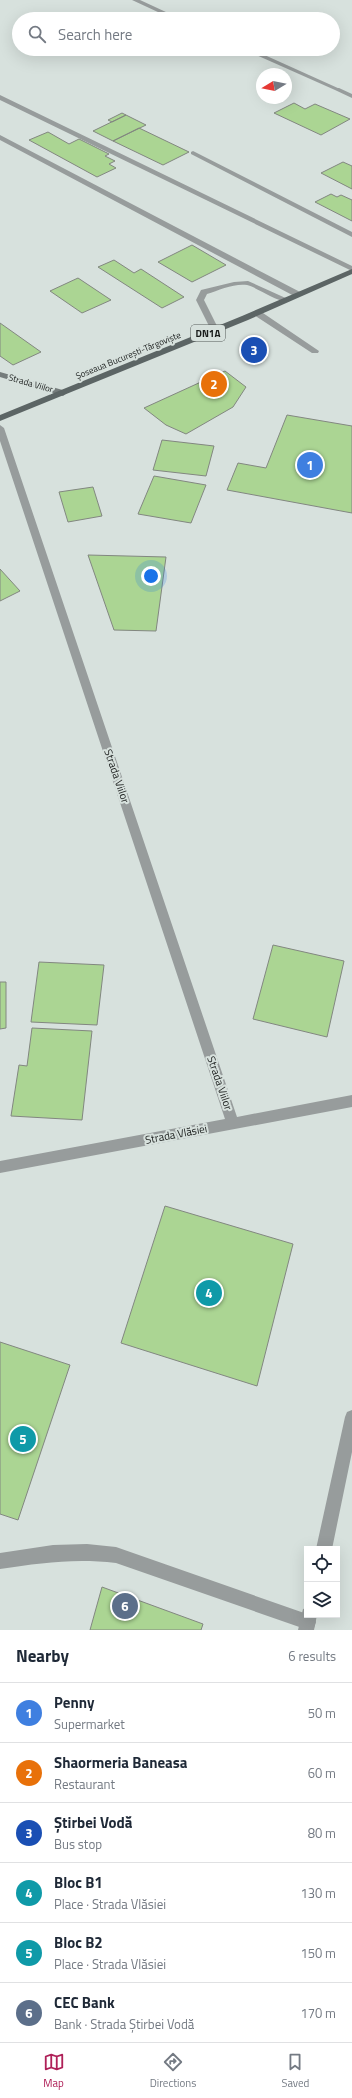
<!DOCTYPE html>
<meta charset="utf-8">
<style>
body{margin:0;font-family:"Titillium Web",sans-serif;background:#f2f2f3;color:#1f2937}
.controls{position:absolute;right:12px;bottom:12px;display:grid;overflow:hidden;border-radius:0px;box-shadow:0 4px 16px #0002}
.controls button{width:36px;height:36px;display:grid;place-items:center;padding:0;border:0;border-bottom:1px solid #e0e1e3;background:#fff;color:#1f2937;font:20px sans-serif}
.compass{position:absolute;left:256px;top:68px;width:36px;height:36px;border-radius:50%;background:#fff;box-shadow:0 4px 16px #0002;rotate:260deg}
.you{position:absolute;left:151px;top:576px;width:14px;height:14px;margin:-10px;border:3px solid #fff;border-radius:50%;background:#1a73e8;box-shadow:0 0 0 6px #1a73e833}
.badge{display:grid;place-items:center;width:26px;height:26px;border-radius:50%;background:#af2058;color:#fff;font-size:13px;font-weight:700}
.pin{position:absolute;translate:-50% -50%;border:2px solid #fff;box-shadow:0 1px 4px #0006}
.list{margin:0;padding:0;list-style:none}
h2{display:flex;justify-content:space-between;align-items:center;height:52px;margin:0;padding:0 16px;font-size:17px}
h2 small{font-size:13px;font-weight:400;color:#747a83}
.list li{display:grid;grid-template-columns:26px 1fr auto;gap:12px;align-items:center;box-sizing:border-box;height:60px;padding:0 16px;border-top:1px solid #e0e1e3}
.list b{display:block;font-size:15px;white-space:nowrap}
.list p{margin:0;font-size:13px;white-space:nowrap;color:#747a83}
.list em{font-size:13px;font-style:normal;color:#747a83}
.icon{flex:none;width:22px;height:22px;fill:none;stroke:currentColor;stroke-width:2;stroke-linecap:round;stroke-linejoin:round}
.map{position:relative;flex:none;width:352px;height:1630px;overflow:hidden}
.search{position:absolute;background:#fff;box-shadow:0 4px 16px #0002;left:12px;right:12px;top:12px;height:44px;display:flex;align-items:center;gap:10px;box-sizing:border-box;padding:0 14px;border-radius:22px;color:#747a83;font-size:15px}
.sheet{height:412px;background:#fff}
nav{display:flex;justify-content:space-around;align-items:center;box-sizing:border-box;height:56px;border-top:1px solid #e0e1e3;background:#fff;font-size:11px;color:#747a83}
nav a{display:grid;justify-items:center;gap:2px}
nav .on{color:#af2058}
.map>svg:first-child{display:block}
</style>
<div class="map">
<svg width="352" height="1630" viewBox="0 0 352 1630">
<rect width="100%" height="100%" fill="#d7e1dd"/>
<path fill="#abd593" stroke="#828780" d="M294,103l11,6 10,-5 35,15 -29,16 -47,-22z
M122,113l4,2 -14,7 -4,-2z
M126,115l20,10 -33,16 -20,-10z
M139,128l50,24 -26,13 -50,-24z
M48,132l21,12 10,-5 30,15 -4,2 10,5 -6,3 7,4 -19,9 -68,-37z
M343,162l9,4v23l-31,-16z
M331,194l6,3 4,-2 11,5v21l-37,-19z
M192,245l34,20 -34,17 -34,-20z
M114,260l20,13 7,-4 43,28 -22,11 -64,-41z
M78,278l33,22 -29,13 -32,-22z
M0,323l41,29 -28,13 -13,-9z
M225,371l21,16 -13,20 -47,27 -20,-9 -22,-17z
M287,415l65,11v87l-125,-23 11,-27 28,5z
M162,440l52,6 -8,30 -53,-6z
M154,476l52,9 -15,38 -53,-9z
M93,487l9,29 -34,6 -9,-30z
M88,555l78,2 -10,74 -42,-1z
M0,569l20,22 -20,10z
M273,945l71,16 -17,76 -74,-18z
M39,962l65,3 -7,60 -66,-3z
M0,982h6v46l-6,1z
M32,1028l60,3 -10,89 -71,-4 8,-51 8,1z
M165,1206l128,38 -36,142 -136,-43z
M0,1342l70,23 -52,155 -18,-6z
M102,1587l101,37 -2,6h-111z"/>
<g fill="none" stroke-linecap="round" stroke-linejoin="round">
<path fill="#979c9c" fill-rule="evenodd" d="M132,0h8l41,19h-8z
M243,49h8l89,40 -5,1z
M248,281l42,19c-8,6 -33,-13 -43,-15 -12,-2 -28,5 -40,9l-3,6 15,30 -7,2 -16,-32 5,-10 33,-8z
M254,311h6l59,40 -1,2h-6l-58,-38z
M87,1544l29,3 191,67 7,2 2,6 -2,6 -6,2 -192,-67c-42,-5 -75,0 -116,6v-16l53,-8z"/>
<path fill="#979c9c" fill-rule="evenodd" d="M335,88h4l13,6v4l-17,-8z
M0,95l352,171v5l-352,-171z
M0,135l302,158 1,2 -7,2 -296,-157z
M193,151l159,81v5l-161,-83v-2z
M0,425l4,3 233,689 115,-22v12l-352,66v-12l225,-42 -225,-678z"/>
<path fill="#979c9c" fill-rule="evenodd" d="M352,1410v42l-20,97h-16l29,-132 2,-5z
M307,1608v7h10l-3,15h-16l5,-21z"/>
<path fill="#757c7c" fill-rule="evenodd" d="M0,372l66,19 1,2 -4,3 -63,-19z"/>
<path fill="#5c6565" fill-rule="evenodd" d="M352,269v5l-104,46 -248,101v-6l242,-99z"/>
</g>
<g text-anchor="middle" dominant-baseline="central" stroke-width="4" stroke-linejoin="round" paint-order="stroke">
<g font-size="9" fill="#1a1d1c" stroke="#d7e1dd">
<text transform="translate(128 355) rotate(-22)">Șoseaua București-Târgoviște</text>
<text transform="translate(31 383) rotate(16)">Strada Viilor</text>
</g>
<rect fill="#d7e1dd" stroke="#535856" stroke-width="1" x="191" y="325" width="34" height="16" rx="3"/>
<g font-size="10" font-weight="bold" fill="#1a1d1c">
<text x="208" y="333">DN1A</text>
</g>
<g font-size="11" fill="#1a1d1c" stroke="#d7e1dd">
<text transform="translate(117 776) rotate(71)">Strada Viilor</text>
<text transform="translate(220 1083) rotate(71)">Strada Viilor</text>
<text transform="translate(176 1134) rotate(-11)">Strada Vlăsiei</text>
</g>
</g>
</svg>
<div class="controls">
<button><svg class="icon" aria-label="locate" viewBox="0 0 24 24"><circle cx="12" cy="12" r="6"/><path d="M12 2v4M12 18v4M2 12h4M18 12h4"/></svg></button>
<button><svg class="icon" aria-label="layers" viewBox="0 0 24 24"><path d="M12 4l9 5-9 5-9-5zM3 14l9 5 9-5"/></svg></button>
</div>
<svg class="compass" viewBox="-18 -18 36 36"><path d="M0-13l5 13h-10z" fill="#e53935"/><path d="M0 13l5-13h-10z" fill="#747a83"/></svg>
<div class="you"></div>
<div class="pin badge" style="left:310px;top:465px;background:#3f7fe0">1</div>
<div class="pin badge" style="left:214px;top:384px;background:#e8710a">2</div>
<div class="pin badge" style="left:254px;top:350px;background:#1a4fb4">3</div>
<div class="pin badge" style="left:209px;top:1293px;background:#0f9aa8">4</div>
<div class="pin badge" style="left:23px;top:1439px;background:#0f9aa8">5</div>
<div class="pin badge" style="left:125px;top:1606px;background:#5c6f8a">6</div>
<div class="search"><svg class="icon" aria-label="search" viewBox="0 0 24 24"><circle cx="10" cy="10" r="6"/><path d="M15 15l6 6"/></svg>Search here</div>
</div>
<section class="sheet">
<h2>Nearby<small>6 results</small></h2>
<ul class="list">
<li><span class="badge" style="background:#3f7fe0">1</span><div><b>Penny</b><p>Supermarket</p></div><em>50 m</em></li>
<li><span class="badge" style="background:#e8710a">2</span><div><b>Shaormeria Baneasa</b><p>Restaurant</p></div><em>60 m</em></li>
<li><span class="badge" style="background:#1a4fb4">3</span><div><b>Știrbei Vodă</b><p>Bus stop</p></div><em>80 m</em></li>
<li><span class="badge" style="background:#0f9aa8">4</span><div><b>Bloc B1</b><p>Place · Strada Vlăsiei</p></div><em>130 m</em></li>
<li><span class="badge" style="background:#0f9aa8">5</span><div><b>Bloc B2</b><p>Place · Strada Vlăsiei</p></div><em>150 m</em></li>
<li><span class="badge" style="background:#5c6f8a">6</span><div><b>CEC Bank</b><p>Bank · Strada Știrbei Vodă</p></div><em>170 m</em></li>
</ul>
</section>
<nav>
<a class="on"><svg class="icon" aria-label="map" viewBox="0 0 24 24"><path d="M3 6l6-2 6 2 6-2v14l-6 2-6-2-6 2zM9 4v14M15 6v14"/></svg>Map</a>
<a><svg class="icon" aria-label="directions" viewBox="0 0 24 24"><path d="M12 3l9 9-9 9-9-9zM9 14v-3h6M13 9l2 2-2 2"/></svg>Directions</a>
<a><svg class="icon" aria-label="saved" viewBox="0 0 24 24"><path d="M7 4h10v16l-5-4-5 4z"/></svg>Saved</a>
</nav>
